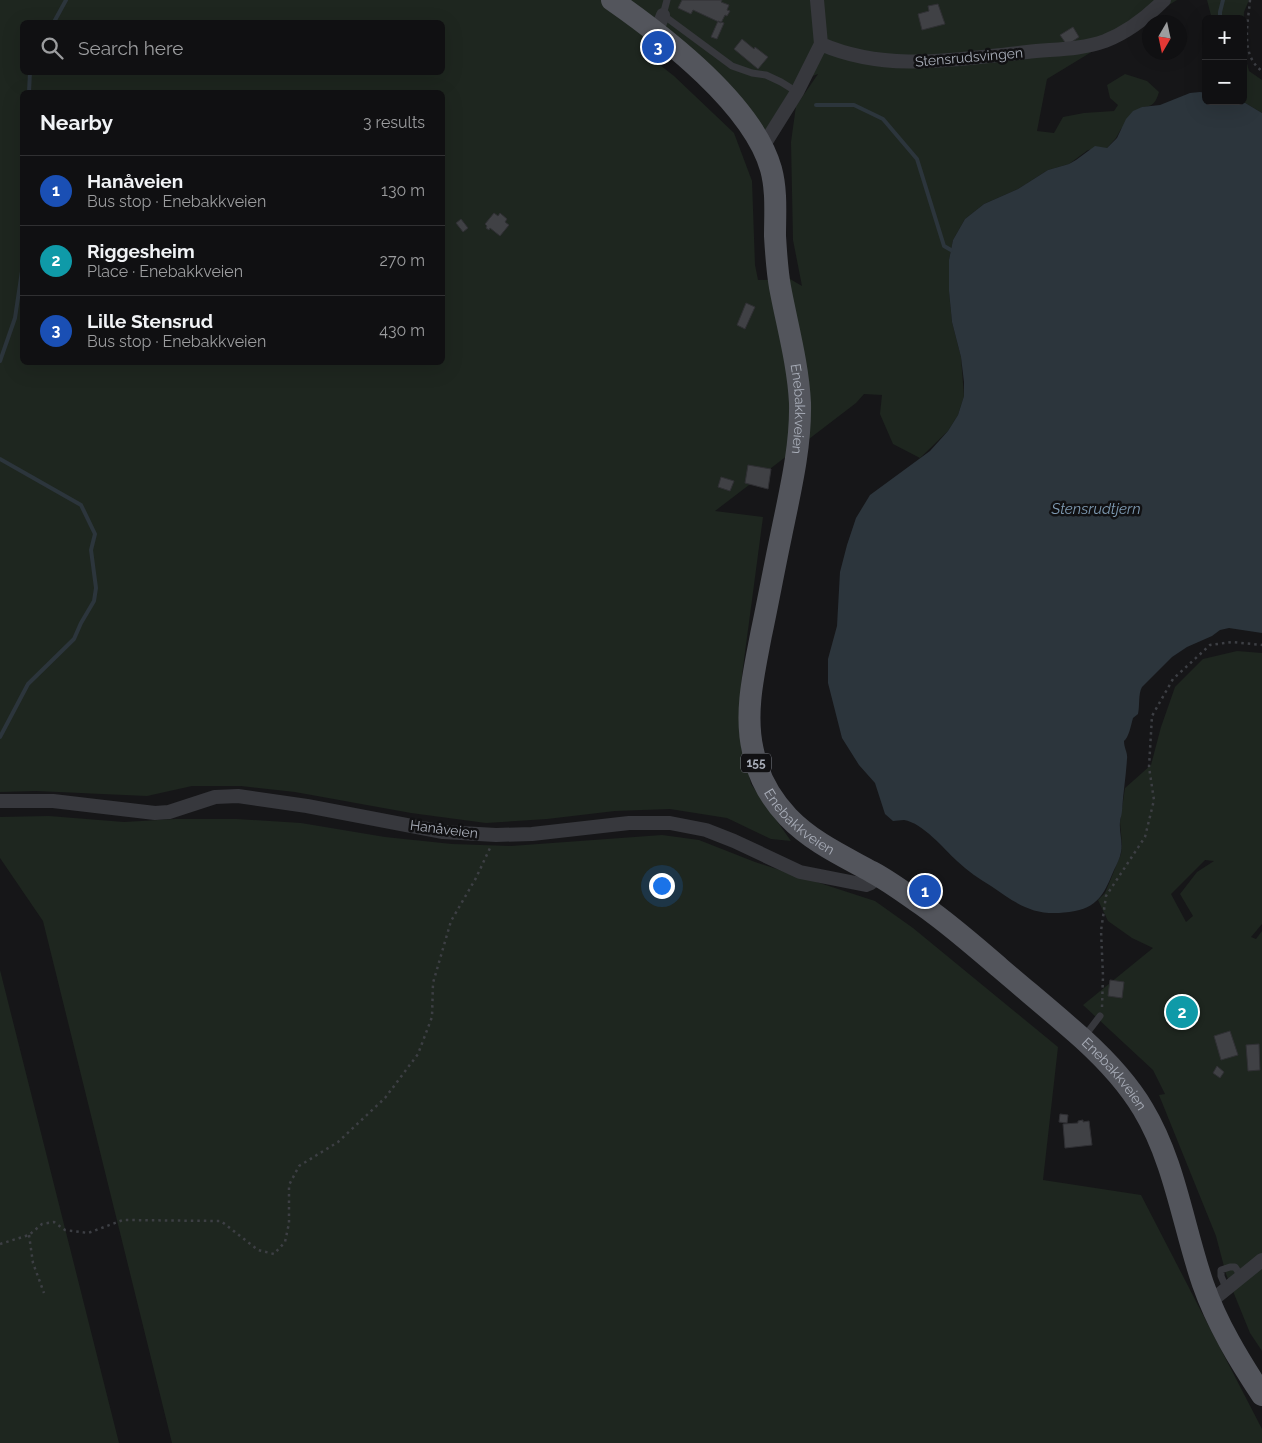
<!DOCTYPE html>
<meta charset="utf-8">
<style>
body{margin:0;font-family:Raleway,sans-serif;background:#1e1e20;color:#f1f3f6}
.controls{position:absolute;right:15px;top:15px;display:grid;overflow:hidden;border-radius:8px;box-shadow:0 5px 20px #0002}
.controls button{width:45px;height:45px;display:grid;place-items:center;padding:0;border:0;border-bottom:1px solid #303032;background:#101012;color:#f1f3f6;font:25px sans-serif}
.compass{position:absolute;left:1142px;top:15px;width:45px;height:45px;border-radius:50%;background:#101012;box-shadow:0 5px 20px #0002;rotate:189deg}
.you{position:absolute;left:661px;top:885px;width:18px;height:18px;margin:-12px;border:4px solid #fff;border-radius:50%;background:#1a73e8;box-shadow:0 0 0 8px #1a73e833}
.badge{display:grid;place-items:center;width:32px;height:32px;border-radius:50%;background:#0f766e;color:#fff;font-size:16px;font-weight:700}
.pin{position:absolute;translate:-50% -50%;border:2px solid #fff;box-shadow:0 1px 5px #0006}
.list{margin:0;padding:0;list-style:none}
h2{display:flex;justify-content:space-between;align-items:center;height:65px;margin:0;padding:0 20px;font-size:21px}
h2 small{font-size:16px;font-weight:400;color:#9c9d9f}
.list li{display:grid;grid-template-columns:32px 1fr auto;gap:15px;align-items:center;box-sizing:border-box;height:70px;padding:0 20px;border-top:1px solid #303032}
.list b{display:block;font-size:19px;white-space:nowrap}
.list p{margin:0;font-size:16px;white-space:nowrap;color:#9c9d9f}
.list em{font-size:16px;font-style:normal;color:#9c9d9f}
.icon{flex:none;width:28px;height:28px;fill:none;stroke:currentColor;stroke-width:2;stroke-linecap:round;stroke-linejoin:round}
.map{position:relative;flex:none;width:1262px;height:1443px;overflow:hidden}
.search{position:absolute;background:#101012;box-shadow:0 5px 20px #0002;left:20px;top:20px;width:425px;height:55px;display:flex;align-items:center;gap:12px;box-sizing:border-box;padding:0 18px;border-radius:8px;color:#9c9d9f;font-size:19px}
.panel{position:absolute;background:#101012;box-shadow:0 5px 20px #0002;left:20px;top:90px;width:425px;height:275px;border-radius:8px}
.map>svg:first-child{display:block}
</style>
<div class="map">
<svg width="1262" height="1443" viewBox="0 0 1262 1443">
<rect width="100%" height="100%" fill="#161618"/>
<path fill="#1e261f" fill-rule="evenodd" d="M0,0h1177l-130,79 -10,52 17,2 9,-16 21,-4 30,-2 4,-6 -8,-7 -3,-13 18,-11 22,7 12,11c-3,10 -6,15 -17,15l-21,22 -5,9 -9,10 -19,2 -19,14 -21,6 -30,19 -34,15 -19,15 -12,21 -4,20v31l3,31 9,35 3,39 -6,19 -10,16 -28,27 -27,-14 -13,-30 2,-19 -18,-1 -8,9 -141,108 48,6 -21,158 -3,56 12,53 40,57 -20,-2 -44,-21 -57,-9 -55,2 -68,8 -61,4 -75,-10 -116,-21 -54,-6h-49l-45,10 -111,-5 -36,1zM22,22h420v50h-420zM679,57l90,93c9,-35 11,-64 49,-76l-22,32 -5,36 2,98 9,46 -12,-7 -32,1 -3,-15 -3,-84 -18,-48 -60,-57 -23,-18zM22,92h420v270h-420z
M1207,0h42l-5,12 -1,16v-9h-31z
M1243,49l6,22 13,9v33l-20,-12z
M1237,651l25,2v271l-11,13 5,2 6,-8v420l-12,-18 -24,-59 -10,-38 -57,-141 6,-1 -12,-24 -70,-65 70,-57 -21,-10 -24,-17 -10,-21 7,-7 16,-39 1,-10 -2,-22 5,-34 26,-23 10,-38 14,-40 28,-28zM1205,860l9,1 -17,11 -17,22 13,22 -7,6 -15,-28z
M49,816l75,6 51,-3h62l64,4 84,14 67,7 59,2 151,-11 37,5 56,22 120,39 38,27 145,119 -15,133 98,15 121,234v14h-1090l-129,-522 -43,-63v-41z
M0,970l119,473h-119z"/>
<path fill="#2c353c" d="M1200,92l6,1v8h36l20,12v520l-33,-5 -9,2 -8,6 -25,11 -15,10 -30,30c-4,7 -2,18 -4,27l-5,4c-2,7 -4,19 -9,23 0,7 4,12 3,18 -1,17 -4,35 -5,52 0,4 -2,7 -2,11 -1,10 3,20 1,30 -1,6 -4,12 -7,18 -9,21 -14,36 -39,41 -38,7 -54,-4 -84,-25 -12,-7 -23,-15 -34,-25 -13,-12 -34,-38 -53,-41 -4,0 -8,1 -11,1l-8,-7 -10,-31 -16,-18 -17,-27 -14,-55v-24l9,-33 3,-54 7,-27 9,-27 14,-23 60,-44 18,-20 10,-16 6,-19v-14l-3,-25 -9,-35 -3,-31v-31l4,-20 12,-21 19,-15 34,-15 30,-19 21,-6 7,-4 19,-14 12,2 10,-10 9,-19 7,-8 9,-4 18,-2 30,-12z"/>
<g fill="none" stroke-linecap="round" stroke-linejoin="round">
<path stroke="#2c353c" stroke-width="4" d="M1220,19v-7l3,-12
M54,22l12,-22
M29,92l1,-20
M816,105h38l29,14 34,40 27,87 7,4
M0,361l15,-43 7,-47
M0,459l81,46 14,29 -4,16 5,38 -2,13 -13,22 -7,16 -46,45 -28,53"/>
</g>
<path fill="#404145" stroke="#303034" d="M682,0h40l-1,2 8,3 -2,5 3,1 -3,5 -2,-1 -4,8 -28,-13 -2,4 -13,-6z
M938,4l7,20 -23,6 -4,-16 11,-3 -1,-5z
M718,21l6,2 -7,16 -6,-2z
M1073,27l6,10 -12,8 -7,-10z
M742,39l12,10 1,-2 13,10 -10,12 -24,-20z
M494,213l4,3 2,-3 7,6 -2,3 4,3 -9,11 -10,-8 -1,2 -3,-2 1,-2 -2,-2z
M461,219l7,9 -5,4 -7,-9z
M746,303l9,4 -10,22 -8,-4z
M748,465l23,4 -3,20 -23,-6z
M721,477l13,4 -4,10 -12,-4z
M1110,980l14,2 -2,16 -14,-2z
M1230,1031l8,24 -17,5 -7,-24z
M1259,1044l1,26 -12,1 -2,-26z
M1217,1066l7,6 -4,6 -7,-5z
M1060,1114l8,1 -1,8 -8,-1z
M1083,1120v2l6,-1 3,24 -27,3 -2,-24 15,-1v-2z"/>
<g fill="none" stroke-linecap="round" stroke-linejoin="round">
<path stroke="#3d3f44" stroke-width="2.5" stroke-dasharray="2.5 4" stroke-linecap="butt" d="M1250,0c-2,24 -10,55 12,71
M1102,1007l1,-31 -2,-45 5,-35 39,-59 9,-37 -5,-33 3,-51 21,-37 37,-34 22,-3 30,3
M29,1235l4,28 11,30
M0,1244l29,-9 13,-11 12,-2 11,8 23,3 35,-13 98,1 37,29 16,4 11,-12 4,-19v-38l10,-19 39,-24 47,-44 33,-44 14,-37 1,-34 18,-62 25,-43 14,-30"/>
<path stroke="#37383d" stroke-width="7" d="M667,0l-4,15 69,51 20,7 14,2 15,7 16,10
M1084,1037l16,-21
M1226,1288l-5,-12v-6l9,-3h5l6,9"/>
<path stroke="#37383d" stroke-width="14" d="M656,33l7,-18
M821,44c66,29 137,15 206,8 26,-3 53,-2 78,-11 23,-9 42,-24 59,-41
M762,148l35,-56 24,-48 -4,-44
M0,801h53l102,12 14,-1 46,-15 23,-1 69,10 136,26 53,3 36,-1 97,-11h41l36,7 28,11 66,31 66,13 5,-2 7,-8
M1210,1302l52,-42"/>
<path stroke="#53555c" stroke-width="22" id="s1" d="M612,0c53,37 141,105 159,169 6,22 4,45 4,67 1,17 2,34 5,51 7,38 18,76 20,116 1,44 -10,89 -19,133 -7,33 -13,66 -20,99 -7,37 -17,78 -8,116 5,25 18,48 35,66 24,25 55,39 84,55 15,8 29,18 43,28 30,20 57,44 85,68 28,24 56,47 83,71 23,21 44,43 60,70 32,53 40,117 60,175 14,40 36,76 59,111"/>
</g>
<g text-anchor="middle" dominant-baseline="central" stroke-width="5" stroke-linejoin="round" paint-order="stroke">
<rect fill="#111113" stroke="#7b7e86" stroke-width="1" x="741" y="753.5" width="30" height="19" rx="4"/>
<g font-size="12" font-weight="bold" fill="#a8adb8">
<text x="756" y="763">155</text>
</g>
<g font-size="14" fill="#a8adb8" stroke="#111113">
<text transform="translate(969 57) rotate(-5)">Stensrudsvingen</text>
<text stroke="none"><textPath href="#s1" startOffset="478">Enebakkveien</textPath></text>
<text stroke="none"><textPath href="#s1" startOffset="912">Enebakkveien</textPath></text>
<text transform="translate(444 829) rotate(7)">Hanåveien</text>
<text stroke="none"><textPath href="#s1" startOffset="1318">Enebakkveien</textPath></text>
</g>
<g font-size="15" font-style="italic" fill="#7f9bb3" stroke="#111113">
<text x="1096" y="509">Stensrudtjern</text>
</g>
</g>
</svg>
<div class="controls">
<button>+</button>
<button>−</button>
</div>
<svg class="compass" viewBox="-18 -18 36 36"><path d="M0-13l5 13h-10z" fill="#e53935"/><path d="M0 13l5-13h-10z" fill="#9c9d9f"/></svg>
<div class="you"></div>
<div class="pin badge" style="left:925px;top:891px;background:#1a4fb4">1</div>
<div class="pin badge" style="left:1182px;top:1012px;background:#0f9aa8">2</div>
<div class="pin badge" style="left:658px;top:47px;background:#1a4fb4">3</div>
<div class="search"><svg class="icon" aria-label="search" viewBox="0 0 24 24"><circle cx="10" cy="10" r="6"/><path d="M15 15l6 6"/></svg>Search here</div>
<section class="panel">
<h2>Nearby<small>3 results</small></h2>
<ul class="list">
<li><span class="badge" style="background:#1a4fb4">1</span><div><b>Hanåveien</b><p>Bus stop · Enebakkveien</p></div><em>130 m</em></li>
<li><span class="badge" style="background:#0f9aa8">2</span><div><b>Riggesheim</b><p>Place · Enebakkveien</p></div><em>270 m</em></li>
<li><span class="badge" style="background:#1a4fb4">3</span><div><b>Lille Stensrud</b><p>Bus stop · Enebakkveien</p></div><em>430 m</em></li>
</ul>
</section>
</div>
